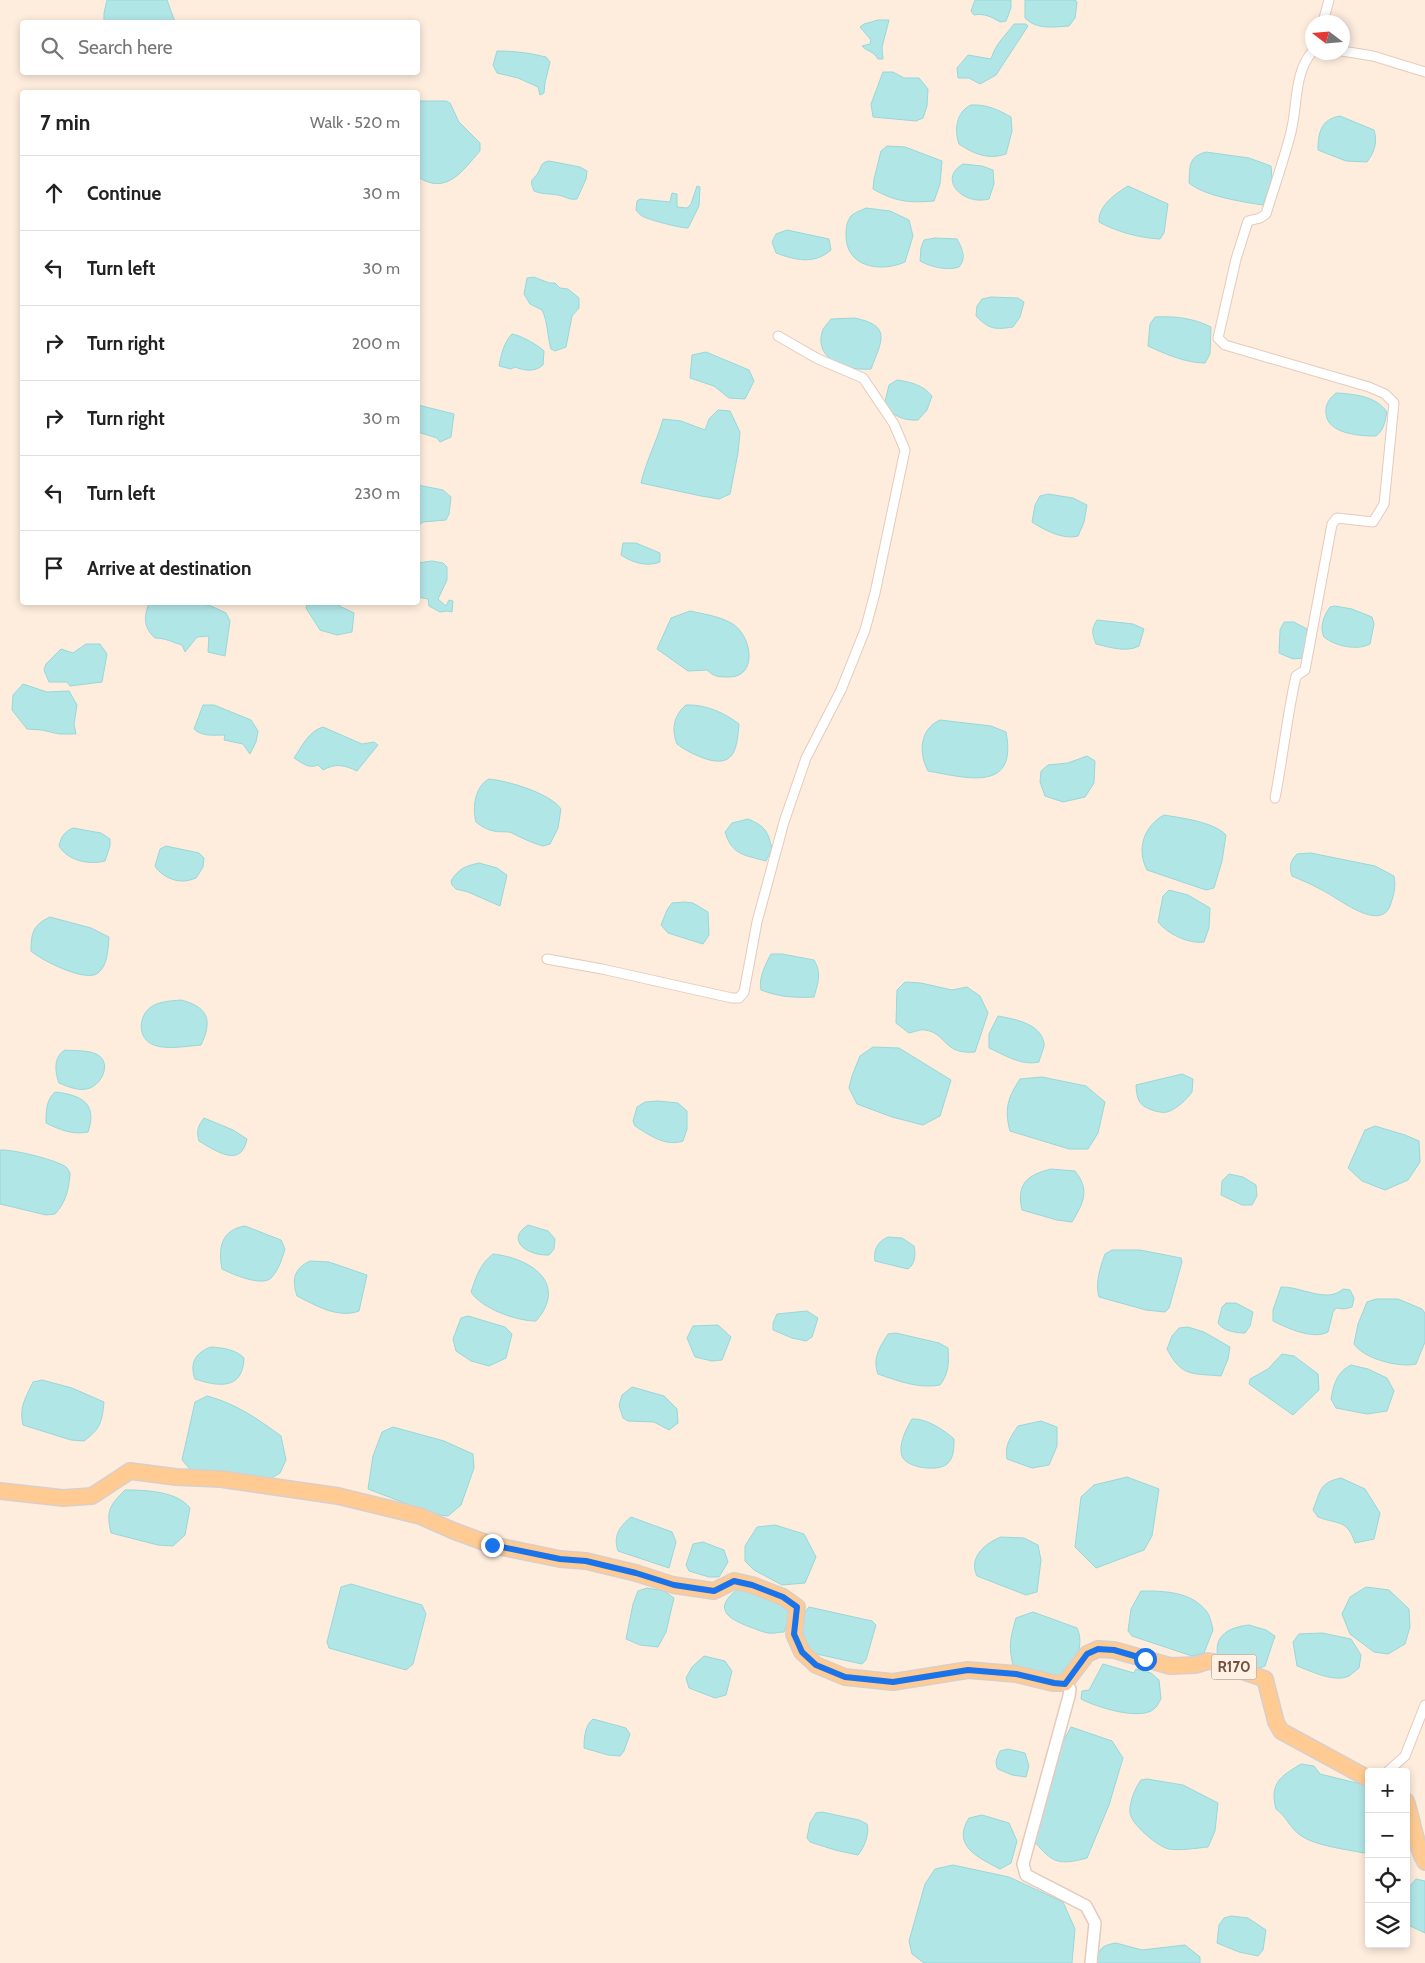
<!DOCTYPE html>
<meta charset="utf-8">
<style>
body{margin:0;font-family:Cabin,sans-serif;background:#f2f2f2;color:#222}
.controls{position:absolute;right:15px;bottom:15px;display:grid;overflow:hidden;border-radius:5px;box-shadow:0 2px 8px #0003}
.controls button{width:45px;height:45px;display:grid;place-items:center;padding:0;border:0;border-bottom:1px solid #e0e0e0;background:#fff;color:#222;font:25px sans-serif}
.compass{position:absolute;left:1305px;top:15px;width:45px;height:45px;border-radius:50%;background:#fff;box-shadow:0 2px 8px #0003;rotate:286deg}
.stop{position:absolute;width:15px;height:15px;margin:-11px;border:4px solid #1a73e8;border-radius:50%;background:#fff}
.stop.end{background:#1a73e8;border-color:#fff;box-shadow:0 1px 5px #0008}
.list{margin:0;padding:0;list-style:none}
h2{display:flex;justify-content:space-between;align-items:center;height:65px;margin:0;padding:0 20px;font-size:21px}
h2 small{font-size:16px;font-weight:400;color:#767676}
.list li{display:grid;grid-template-columns:32px 1fr auto;gap:15px;align-items:center;box-sizing:border-box;height:75px;padding:0 20px;border-top:1px solid #e0e0e0}
.list b{display:block;font-size:19px;white-space:nowrap}
.list em{font-size:16px;font-style:normal;color:#767676}
.icon{flex:none;width:28px;height:28px;fill:none;stroke:currentColor;stroke-width:2;stroke-linecap:round;stroke-linejoin:round}
.map{position:relative;flex:none;width:1425px;height:1963px;overflow:hidden}
.search{position:absolute;background:#fff;box-shadow:0 2px 8px #0003;left:20px;top:20px;width:400px;height:55px;display:flex;align-items:center;gap:12px;box-sizing:border-box;padding:0 18px;border-radius:5px;color:#767676;font-size:19px}
.panel{position:absolute;background:#fff;box-shadow:0 2px 8px #0003;left:20px;top:90px;width:400px;height:515px;border-radius:5px}
.map>svg:first-child{display:block}
</style>
<div class="map">
<svg width="1425" height="1963" viewBox="0 0 1425 1963">
<rect width="100%" height="100%" fill="#feeddd"/>
<path fill="#b1e6e7" stroke="#97d7da" d="M107,0h60l8,22h-71v-9z
M975,0h36v8l-5,13 -6,1c-8,-5 -16,-9 -26,-7l-3,-4z
M1025,0h50l2,2 -2,16 -6,8c-16,1 -32,4 -44,-8z
M878,20h11l-7,27 1,12h-5c-5,-9 -11,-7 -16,-13l8,-2 1,-4 -11,-13 4,-3z
M1014,24h12l2,2 -32,49 -16,9 -11,-6h-11l-1,-10 11,-13 23,4c6,-18 13,-21 23,-35z
M497,51c17,0 33,2 49,6l4,5 -5,21 -1,10 -4,2 -2,-8 -20,-9 -21,-5 -4,-8z
M883,72h10l11,6h15l9,11 -1,17 -4,12 -7,3 -43,-4 -2,-13z
M418,101h28l4,2 9,19 21,21v8c-17,19 -33,45 -62,26z
M971,105c15,-1 28,5 40,12l1,14 -6,23c-18,6 -32,0 -47,-10 -5,-14 -3,-32 12,-39z
M1340,116l34,14c4,12 0,23 -7,32l-21,-1 -28,-11c0,-17 3,-31 22,-34z
M887,146l18,1 37,14 -2,23 -6,17c-25,2 -38,1 -61,-12l1,-10 7,-28z
M1206,152l43,6 22,8 1,13 -9,26c-20,-3 -59,-9 -74,-22 1,-17 -1,-26 17,-31z
M549,161l31,6 7,4 -1,8 -9,20c-7,1 -9,-1 -15,-3 -10,-3 -19,-1 -28,-5 -5,-13 -2,-9 4,-18 4,-7 2,-10 11,-12z
M963,164l19,2 11,4 1,14 -5,15c-26,7 -52,-20 -26,-35z
M697,186l3,1 -1,19 -11,22c-8,0 -39,-8 -46,-12 -2,-1 -4,-4 -6,-6l1,-9 3,-2 30,3 2,-9 5,1v13l10,1 4,-4z
M1128,186l40,18 -4,29 -4,6c-20,-1 -43,-7 -61,-17 -1,-16 16,-28 29,-36z
M866,208l24,3 19,9 4,16 -8,26c-25,11 -60,5 -59,-28 0,-6 1,-14 6,-19 4,-3 10,-5 14,-7z
M787,230l42,9 2,11c-17,15 -36,10 -55,3l-4,-11 4,-8z
M935,238l22,1c5,9 10,19 2,28 -11,4 -28,0 -39,-6l1,-13 3,-8z
M534,277l15,6h6l5,5 8,1 11,9v10l-7,8 -6,31 -11,4 -4,-2c-4,-14 -3,-27 -9,-39l-12,-6 -6,-10 3,-16z
M991,297l27,1 6,4 -4,15 -7,10c-19,3 -24,2 -37,-11l1,-10 5,-7z
M1155,317c20,-1 38,1 56,10l-1,27 -5,9c-19,0 -40,-9 -57,-17l2,-22z
M855,318c37,8 27,22 16,51 -22,2 -57,-8 -49,-37 1,-4 6,-9 9,-13z
M512,334c8,1 26,11 32,17l-1,14c-8,7 -18,6 -28,2l-4,2 -12,-3c2,-11 5,-24 13,-32z
M706,352l43,18 5,11 -9,18 -16,-1 -15,-12 -24,-8 2,-23z
M897,380c14,2 26,5 35,16l-5,14 -9,10c-14,1 -24,-4 -34,-14l5,-21z
M1336,393c18,1 40,3 51,19 -2,9 -3,18 -11,24 -16,0 -48,-2 -50,-22 -1,-10 3,-15 10,-21z
M418,405l36,9 -3,23 -11,5 -3,-4 -19,-6z
M718,410l12,1 10,21 -2,21 -8,41 -11,5 -18,-3 -60,-13c5,-22 16,-42 22,-64l18,2 24,9 4,-11z
M418,485l25,5 8,7 -2,17 -3,6 -23,2 -5,4z
M1048,494l25,4 14,7 -3,17 -6,14c-15,4 -34,-6 -46,-14l3,-17 5,-9z
M623,543h13l24,10v9c-13,5 -27,1 -39,-7z
M432,561l11,2 4,4v13l-9,19 8,7 3,-6 4,1 -1,11 -5,-1 -7,1 -11,-6 -1,-7 -10,-2v-34z
M308,602l25,1 21,10 -2,19 -15,3 -17,-5 -14,-22z
M197,603l14,3 15,7 4,8 -5,35 -17,-4 1,-16 -12,1 -12,15 -3,-7c-10,-3 -17,-7 -27,-7 -12,-11 -11,-21 -6,-35z
M1335,606l17,3 20,8 2,7 -4,20c-13,7 -35,2 -46,-7 -5,-9 0,-22 6,-30z
M690,611c13,3 29,5 41,12 21,11 28,55 -3,54 -9,0 -14,0 -21,-7l-19,1 -31,-22 14,-31z
M1097,620l36,4 11,5 -5,17c-13,7 -30,1 -43,-2 -4,-10 -5,-15 1,-24z
M1284,622h10l13,7v13l-4,16 -10,1 -14,-6 1,-23z
M86,644h14l7,10 -5,28 -32,4 -3,-4h-18l-5,-12 2,-6 15,-15 12,4z
M23,684l24,8 22,-1 8,14 -3,19 2,10h-17l-17,-4 -15,-1 -15,-19 1,-15z
M203,705h11l37,15 7,11 -2,11 -6,12 -7,-10 -19,-4 1,-5c-11,0 -23,2 -31,-6z
M686,705c19,-1 39,8 53,19 -2,24 -4,44 -33,35 -11,-4 -20,-8 -29,-15 -6,-15 -3,-29 9,-39z
M940,720l51,6 15,6c12,61 -39,46 -78,39 -10,-19 -8,-42 12,-51z
M323,727l39,17 12,-2 4,3 -21,26c-12,-6 -22,-8 -34,-1l-5,-5c-9,4 -16,-2 -24,-7 8,-12 15,-27 29,-31z
M1087,756l8,5 -1,22 -9,14 -22,5 -18,-6 -5,-14 1,-11 7,-6 20,-2z
M489,779c19,2 61,14 72,30l-3,19 -8,16 -7,2c-11,-3 -19,-7 -29,-12 -6,-4 -14,-1 -20,-3 -7,-1 -13,-5 -18,-9 -4,-14 -1,-36 13,-43z
M1164,815c18,3 50,7 62,20l-4,26 -8,27 -8,2 -59,-20c-11,-21 -3,-44 17,-55z
M748,819c17,7 20,12 24,30l-6,12c-22,-6 -34,-6 -41,-29l7,-9z
M73,828l28,5 9,6v7l-5,15c-16,4 -37,0 -46,-15 2,-9 5,-14 14,-18z
M166,846l33,7 5,5 -1,9 -7,11c-3,1 -8,3 -12,3 -10,1 -24,-6 -29,-15l5,-17z
M1311,853l64,13 19,10c2,12 0,18 -4,30 -11,27 -54,-10 -70,-17 -9,-5 -19,-9 -28,-13 -3,-9 -2,-15 5,-22z
M479,863l18,5 10,7 -7,31 -32,-14 -12,-3 -4,-4 -1,-4c8,-13 15,-15 28,-18z
M1169,890l19,5 22,13 -1,20 -5,14c-16,2 -36,-8 -46,-20l5,-26z
M684,902l9,1 15,9 1,23 -6,9 -35,-11 -7,-8 6,-15 5,-7z
M50,917l41,11 18,9c-1,12 -1,28 -11,36 -12,10 -57,-13 -67,-22 0,-18 2,-26 19,-34z
M771,954h11l32,6c8,13 4,23 0,37 -19,1 -35,0 -53,-7 -3,-11 5,-27 10,-36z
M905,982l16,1 31,7 15,-3 13,9 8,17 -13,39c-32,3 -28,-19 -50,-22 -4,-1 -11,2 -16,3l-13,-10 1,-33z
M181,1000c27,7 32,20 20,45 -14,1 -34,5 -47,0 -17,-6 -16,-29 -3,-38 9,-6 20,-6 30,-7z
M998,1016c16,3 42,7 46,27 1,5 -4,13 -5,19 -18,4 -34,-7 -50,-14v-14z
M873,1047l26,1 52,32 -11,36 -17,9 -31,-8 -35,-13 -8,-16 3,-12 8,-20z
M65,1050c9,1 23,0 31,4 16,7 7,29 -6,34 -10,4 -21,-1 -31,-5 -4,-11 -6,-26 6,-33z
M1182,1074l11,5 -1,13c-5,7 -15,17 -25,20 -3,1 -8,0 -12,-1 -16,-5 -18,-10 -19,-26z
M1042,1077l44,9 19,16 -7,31 -10,16h-19l-59,-18c-6,-22 -2,-34 10,-52z
M55,1092c26,3 43,11 33,40 -15,3 -28,-2 -42,-9 0,-11 0,-23 9,-31z
M658,1101l20,2 9,8v18l-4,12c-17,6 -34,-6 -48,-15l-2,-5 4,-14 8,-5z
M204,1118l29,12 14,9c-6,30 -31,12 -48,2 -3,-10 -1,-15 5,-23z
M1375,1126l30,9 14,6 1,21 -12,18 -23,10 -23,-9 -14,-13 17,-38z
M0,1150c12,-1 57,10 66,17 2,2 3,4 4,6 -1,16 -4,29 -15,41l-9,1 -46,-11z
M1051,1169l24,2c15,19 9,31 -3,51l-15,-2 -35,-10c-6,-26 5,-35 29,-41z
M1229,1174l14,3 13,8 1,11 -5,9h-10l-21,-10 1,-14z
M528,1225l20,6 7,8 -1,10 -5,6c-20,1 -45,-14 -21,-30z
M245,1226l36,14 4,9c-3,9 -6,21 -14,29 -9,9 -39,-4 -49,-9 -4,-21 -1,-39 23,-43z
M888,1237l14,1 12,8c2,9 1,18 -6,23l-33,-8c-2,-11 3,-20 13,-24z
M1112,1250h28l41,8 1,4 -13,46 -4,4 -19,-2 -47,-13c-4,-14 1,-29 6,-43z
M493,1254c37,4 76,29 43,67 -19,0 -54,-12 -65,-29 5,-15 9,-28 22,-38z
M310,1261l19,1 38,13 -8,36c-21,8 -44,-6 -62,-15 -5,-16 -4,-27 13,-35z
M1281,1287c19,-1 46,17 62,2l7,1 4,8 -2,9 -8,2 -8,-1 -3,4 -5,20c-15,8 -41,-4 -55,-11v-11z
M1376,1299h22l24,10 3,4v29l-9,22c-16,4 -52,-5 -62,-20l4,-20 9,-22z
M1226,1303h10l17,9 -3,14 -5,7c-9,0 -22,-2 -27,-10l4,-16z
M807,1311l11,7 -6,19 -6,4 -14,-3 -19,-8v-7l4,-9z
M468,1316l37,11 7,7 -6,24 -17,8 -18,-5 -15,-10 -3,-12 8,-21z
M718,1325l13,12 -9,23 -10,1 -17,-4 -8,-19 6,-12z
M1188,1327l16,5 26,15 -2,12 -7,17c-28,-3 -39,2 -54,-27l5,-13 7,-8z
M896,1333l43,10 9,5c1,15 1,25 -8,37 -21,4 -42,-4 -62,-11 -6,-16 2,-27 10,-40z
M211,1347c12,1 24,2 33,11 -1,32 -25,29 -49,21 -6,-16 1,-27 16,-32z
M1282,1354l12,2 24,18 1,16 -26,25 -44,-31 1,-5 18,-10z
M1351,1365l17,4 19,9 7,13 -7,20 -20,3 -31,-6 -5,-9c3,-15 5,-26 20,-34z
M42,1380l30,8 32,14c-2,21 -4,27 -20,39l-13,-1 -48,-15c-4,-18 2,-26 10,-43z
M632,1387l32,9 13,13 1,14 -9,7 -15,-8 -26,-1 -5,-3 -4,-13 3,-10z
M207,1396c28,7 51,23 74,40l5,24 -6,13 -12,7 -68,-6 -10,-5 -8,-9 13,-58z
M912,1419c14,-1 32,11 42,20 0,9 0,19 -7,25 -9,8 -41,4 -45,-8 -4,-11 4,-27 10,-37z
M1041,1421l16,6v19l-8,19 -17,3 -25,-9c-3,-13 4,-23 11,-33z
M393,1427l51,14 29,13 1,14 -13,37 -13,11 -15,-2 -65,-25 5,-33 9,-24z
M1127,1477l32,12 -7,47 -8,14 -48,18 -21,-21 6,-50 13,-12z
M1341,1478l24,11 15,24 -6,26 -19,4c-8,-24 -16,-18 -37,-26l-5,-7c8,-20 6,-27 28,-32z
M125,1490c20,0 52,1 65,18l-5,27 -12,11 -15,-1 -47,-12c-5,-22 -2,-27 14,-43z
M631,1517l41,15 4,10 -7,26 -51,-17c-5,-15 1,-24 13,-34z
M775,1525l29,9 12,23 -11,26 -23,2 -28,-15 -9,-9v-15l12,-19z
M1001,1537l23,1 14,7 3,15 -4,32 -11,3 -49,-19c-9,-18 8,-33 24,-39z
M703,1542l21,8 4,12 -9,15h-10l-20,-6 -3,-6 7,-21z
M351,1584l71,21 4,9 -13,50 -7,6 -77,-22 -2,-6 14,-55z
M1366,1587l23,3 20,19 1,18 -5,17 -17,10 -14,-2 -24,-18 -8,-20 8,-17z
M647,1588l17,3 10,7 -8,34 -8,15 -18,-2 -14,-6 7,-35 5,-13z
M738,1589l45,12 8,13 -7,18c-5,0 -11,2 -16,1 -6,-1 -12,-4 -18,-6 -24,-9 -37,-19 -12,-38z
M1141,1591c23,0 50,0 66,21 3,4 5,13 6,18l-9,23 -12,3 -60,-20 -4,-5 3,-22z
M809,1607l63,14 4,4 -10,35 -4,4 -50,-11c-3,-4 -8,-9 -10,-14 -4,-10 0,-25 7,-32z
M1033,1612l44,16c6,12 2,29 -6,39 -3,5 -9,8 -13,11l-44,-9c-6,-22 -4,-30 2,-51z
M1249,1625l17,5 9,6 -10,30c-15,7 -33,-4 -47,-9 -5,-22 12,-30 31,-32z
M1322,1633l29,6 10,16 -2,13c-4,3 -7,6 -10,8 -15,7 -38,-5 -52,-10l-4,-24 6,-8z
M704,1656l21,5 7,10 -6,24 -11,3 -26,-10 -3,-10 6,-11z
M1103,1664l31,9 2,-4 15,4 8,7 2,19c-2,3 -4,8 -7,10 -14,12 -58,-2 -73,-10l1,-8 7,-1z
M593,1719l33,9 4,6 -6,17 -4,5 -12,-1 -24,-7c0,-10 1,-23 9,-29z
M1071,1727l41,14 11,17 -14,47 -22,53c-27,7 -34,6 -52,-16l23,-91z
M1008,1749l17,4 4,13 -3,11 -14,-2 -14,-6c-4,-6 -1,-12 2,-18z
M1301,1764l13,2 6,8 49,12v63l-5,4c-19,-4 -49,-7 -64,-18 -11,-8 -13,-18 -24,-26 -7,-26 5,-33 25,-45z
M1147,1779l36,6 35,18 -3,28 -7,16c-12,1 -27,4 -39,2 -11,-2 -38,-25 -39,-36 -1,-10 5,-25 11,-33z
M822,1812l37,8 8,4c3,9 -3,24 -9,31l-23,-5 -25,-8 -3,-4 3,-15 6,-10z
M982,1815l27,8 8,18 -6,22 -11,6c-21,-11 -49,-23 -31,-51z
M953,1865l56,12 54,25 12,27 -3,34h-148l-12,-9 -3,-13 16,-57 10,-15z
M1416,1879l9,2v52l-19,-9v-32l2,-4z
M1231,1916l17,2 18,12 -3,20 -5,6 -19,-4 -22,-9 2,-18 5,-7z
M1116,1943l26,7 43,-5 15,12v6h-104c2,-14 6,-18 20,-20z"/>
<g fill="none" stroke-linecap="round" stroke-linejoin="round">
<defs>
<path id="minor" d="M1323,22l6,-22
M1342,51l31,5 52,16
M1275,798c8,-41 12,-82 21,-122l9,-6 27,-146 5,-6 36,4 11,-18 10,-101 -9,-9 -16,-7 -144,-42 -7,-7 18,-79 12,-38 12,-3 6,-4c8,-26 17,-52 24,-78 8,-27 3,-62 22,-84
M547,959l55,10 130,29h7l5,-6 13,-70 27,-100 22,-64 35,-68 24,-60 10,-37 30,-143 -11,-26 -31,-46 -45,-19 -40,-23
M1387,1772l18,-16 20,-51"/>
<path id="tertiary" d="M1065,1683l5,6 -1,7 -46,168 3,11 60,31 9,17 -4,40"/>
<path id="primary" d="M0,1491l63,7 29,-2 38,-25 46,6 45,2 117,17 82,20 34,15 38,14 68,14 26,2 50,12 37,12 41,6 20,-10 18,4 31,12 14,10 -3,27 8,18 14,13 29,12 48,5 75,-12 48,4 37,9h12l22,-29 11,-5 16,1 56,16 26,-1 12,-4 11,2 46,16 11,43 5,9 88,48
M1406,1801c7,20 9,43 19,61"/>
</defs>
<use href="#minor" stroke="#e4cabc" stroke-width="11"/>
<use href="#tertiary" stroke="#e4cabc" stroke-width="14"/>
<use href="#primary" stroke="#d8cecb" stroke-width="18"/>
<use href="#minor" stroke="#fff" stroke-width="9"/>
<use href="#tertiary" stroke="#fff" stroke-width="11"/>
<use href="#primary" stroke="#ffcb92" stroke-width="15"/>
</g>
<g fill="none" stroke-linecap="round" stroke-linejoin="round">
<path stroke="#1a73e8" stroke-width="6" d="M492,1545l68,14 26,2 50,12 38,12 40,6 20,-10 18,4 31,12 14,10 -3,27 8,18 14,13 29,12 48,5 75,-12 48,4 38,9 11,1 22,-30 11,-5 16,1 31,9"/>
</g>
<g text-anchor="middle" dominant-baseline="central" stroke-width="4" stroke-linejoin="round" paint-order="stroke">
<rect fill="#fff2e4" stroke="#9e8174" stroke-width="1" x="1211.5" y="1654.5" width="45" height="25" rx="4"/>
<g font-size="15" font-weight="bold" fill="#745044">
<text x="1234" y="1667">R170</text>
</g>
</g>
</svg>
<div class="controls">
<button>+</button>
<button>−</button>
<button><svg class="icon" aria-label="locate" viewBox="0 0 24 24"><circle cx="12" cy="12" r="6"/><path d="M12 2v4M12 18v4M2 12h4M18 12h4"/></svg></button>
<button><svg class="icon" aria-label="layers" viewBox="0 0 24 24"><path d="M12 4l9 5-9 5-9-5zM3 14l9 5 9-5"/></svg></button>
</div>
<svg class="compass" viewBox="-18 -18 36 36"><path d="M0-13l5 13h-10z" fill="#e53935"/><path d="M0 13l5-13h-10z" fill="#767676"/></svg>
<div class="stop" style="left:1145px;top:1659px"></div>
<div class="stop end" style="left:492px;top:1545px"></div>
<div class="search"><svg class="icon" aria-label="search" viewBox="0 0 24 24"><circle cx="10" cy="10" r="6"/><path d="M15 15l6 6"/></svg>Search here</div>
<section class="panel">
<h2>7 min<small>Walk · 520 m</small></h2>
<ul class="list">
<li><svg class="icon" aria-label="ahead" viewBox="0 0 24 24"><path d="M12 20V5M6 11l6-6 6 6"/></svg><div><b>Continue</b></div><em>30 m</em></li>
<li><svg class="icon" aria-label="left" viewBox="0 0 24 24"><path d="M17 20v-9H6M10 6l-5 5 5 5"/></svg><div><b>Turn left</b></div><em>30 m</em></li>
<li><svg class="icon" aria-label="right" viewBox="0 0 24 24"><path d="M7 20v-9h11M14 6l5 5-5 5"/></svg><div><b>Turn right</b></div><em>200 m</em></li>
<li><svg class="icon" aria-label="right" viewBox="0 0 24 24"><path d="M7 20v-9h11M14 6l5 5-5 5"/></svg><div><b>Turn right</b></div><em>30 m</em></li>
<li><svg class="icon" aria-label="left" viewBox="0 0 24 24"><path d="M17 20v-9H6M10 6l-5 5 5 5"/></svg><div><b>Turn left</b></div><em>230 m</em></li>
<li><svg class="icon" aria-label="arrive" viewBox="0 0 24 24"><path d="M6 21V4h12l-3 4 3 4H6"/></svg><div><b>Arrive at destination</b></div></li>
</ul>
</section>
</div>
